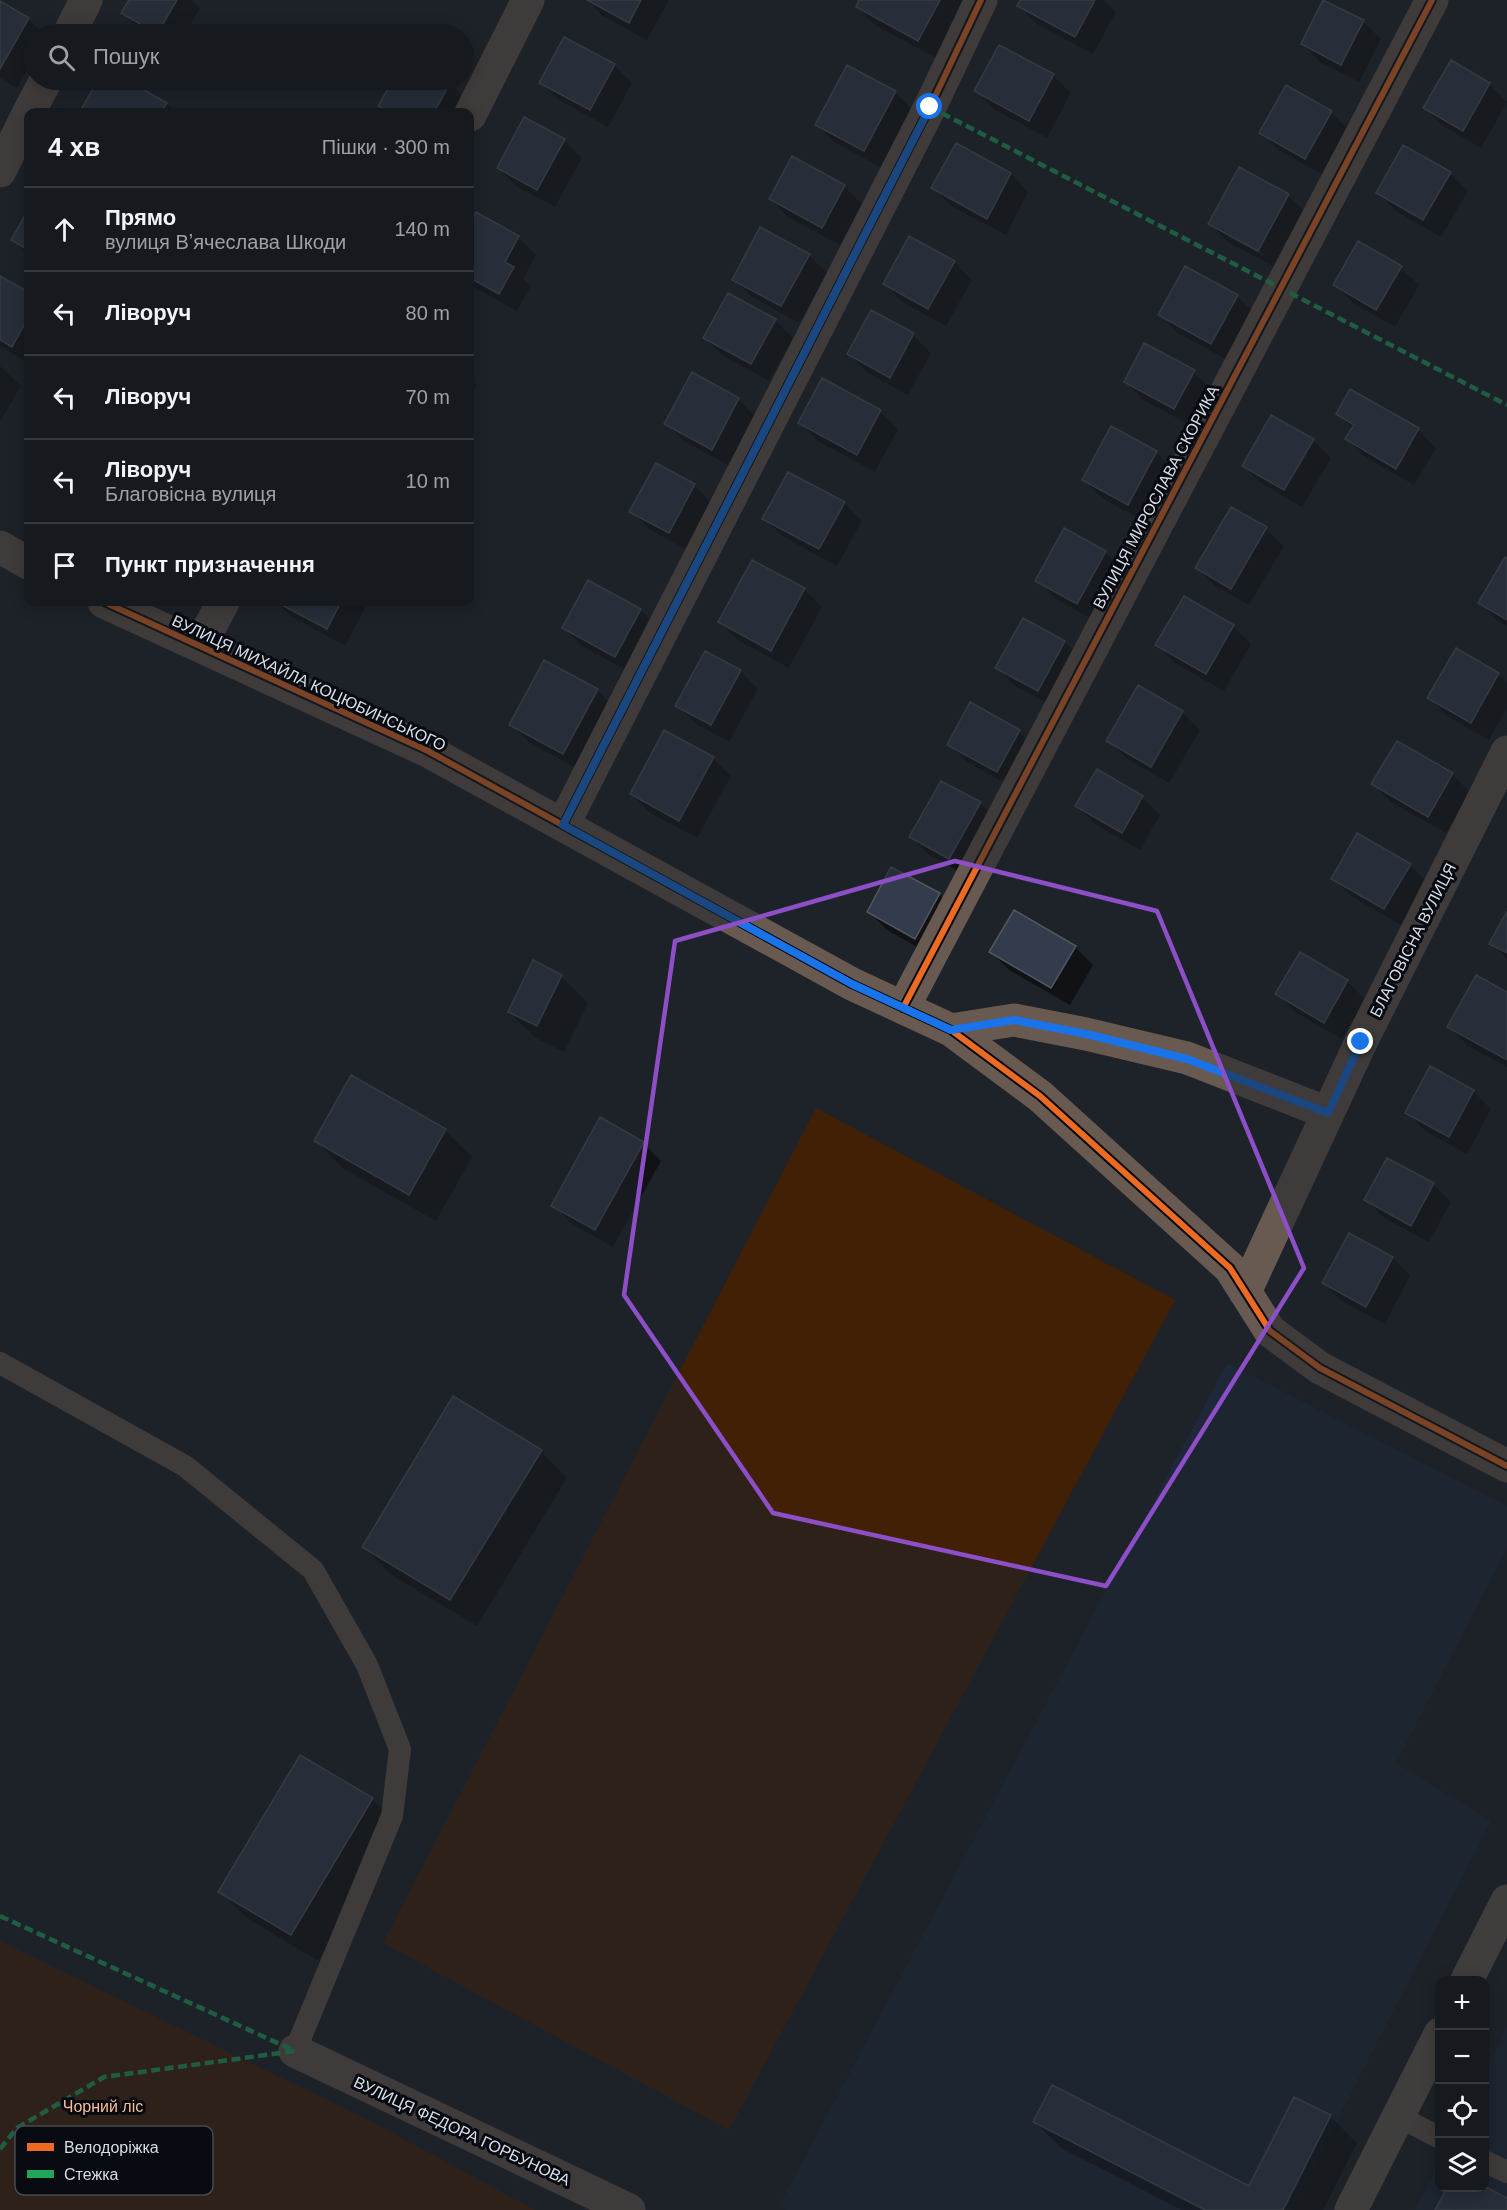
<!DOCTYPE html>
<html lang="uk">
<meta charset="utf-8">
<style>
body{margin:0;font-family:Arial,sans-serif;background:#1f2328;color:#f1f3f6}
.controls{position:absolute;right:18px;bottom:18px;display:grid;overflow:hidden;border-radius:12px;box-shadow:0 3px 15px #0003}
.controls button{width:54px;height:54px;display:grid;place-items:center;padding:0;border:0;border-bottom:2px solid #35383d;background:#161a1f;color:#f1f3f6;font:30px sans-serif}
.stop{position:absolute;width:18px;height:18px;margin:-14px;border:4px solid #1a73e8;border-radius:50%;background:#fff}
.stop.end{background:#1a73e8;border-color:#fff;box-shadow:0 2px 6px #0008}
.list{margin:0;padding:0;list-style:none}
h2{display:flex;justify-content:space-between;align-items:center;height:78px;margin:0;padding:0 24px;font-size:26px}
h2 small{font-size:20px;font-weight:400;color:#9ea1a4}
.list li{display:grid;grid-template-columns:39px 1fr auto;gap:18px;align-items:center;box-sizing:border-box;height:84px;padding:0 24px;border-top:2px solid #35383d}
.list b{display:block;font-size:22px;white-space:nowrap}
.list p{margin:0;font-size:20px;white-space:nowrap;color:#9ea1a4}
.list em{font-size:20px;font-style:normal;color:#9ea1a4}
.icon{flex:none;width:33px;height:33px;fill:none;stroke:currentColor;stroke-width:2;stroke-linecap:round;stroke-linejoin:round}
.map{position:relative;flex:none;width:1507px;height:2210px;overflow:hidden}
.search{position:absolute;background:#161a1f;box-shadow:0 3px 15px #0003;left:24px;top:24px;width:450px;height:66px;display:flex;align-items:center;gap:15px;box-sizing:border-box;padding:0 21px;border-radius:33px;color:#9ea1a4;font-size:22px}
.panel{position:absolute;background:#161a1f;box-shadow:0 3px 15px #0003;left:24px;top:108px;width:450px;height:498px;border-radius:12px}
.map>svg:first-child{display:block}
</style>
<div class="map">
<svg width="1507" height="2210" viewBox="0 0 1507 2210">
<rect width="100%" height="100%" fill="#1e2229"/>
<path fill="#1e2839" d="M1227,1363l280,143v42l-111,215 95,58 -200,389h-505l-7,-4z
M1507,2027v183h-92l24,-48 1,26h44l1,-116z"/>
<path fill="#422006" d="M816,1108l359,192 -446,830 -346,-187z
M0,1941l370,180 165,89h-535z"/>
<path fill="#0007" fill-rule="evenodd" d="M131,0h61l8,8 -15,26h-37l-7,-4 -18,-17z
M587,0h82l-22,40 -44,-24z
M861,0h103l-28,58 -61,-33 -18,-18z
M1022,0h82l12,12 -23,42 -56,-30 -18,-18z
M0,3l28,16 16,15h-10v23l-17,31 -17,-10z
M1363,21l18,18 -22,43 -39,-20 -17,-18z
M1000,47l53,28 18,18 -24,45 -53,-29 -18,-18z
M614,65l18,18 -24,44 -49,-27 -18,-18z
M848,67l47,25 18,18 -31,58 -48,-26 -18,-18z
M100,80h24l42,24 9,8h-87l-5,-5z
M395,80h48l7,4 18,17 -6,11h-76l-7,-6z
M1489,84l18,18 -26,46 -38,-22 -18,-18z
M1331,112l18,18 -26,45 -44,-25 -18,-18z
M564,140l18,18 -27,49 -39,-21 -18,-18z
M956,145l55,29 17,18 -22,43 -55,-29 -18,-18z
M1450,174l18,17 -27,46 -45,-26 -18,-18z
M844,186l18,18 -22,41 -52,-28 -18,-18z
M1288,195l18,18 -30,55 -48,-26 -18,-18zM1229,234l36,20 -1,2 -35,-19z
M28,213v42l-15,-15z
M477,214l41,23 18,18 -13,24 8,7 -14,25 -47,-26v-58z
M809,255l18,18 -28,50 -47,-26 -18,-18z
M954,262l18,18 -26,46 -44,-24 -17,-18z
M1401,268l18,17 -24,42 -42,-24 -18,-18z
M0,277l28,17v69l-28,-17z
M1237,296l18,18 -26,47 -51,-28 -18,-18z
M775,320l18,18 -24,43 -46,-25 -18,-18z
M913,335l18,18 -23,42 -41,-23 -18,-18z
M0,366l21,20 -21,36z
M1194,372l18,18 -20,36 -49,-26 -17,-18z
M470,377l6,7 -6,13z
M823,380l57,32 18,17 -23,43 -57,-31 -18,-18z
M738,399l18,18 -26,49 -46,-25 -18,-18z
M1338,414l80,16 18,18 -22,37 -49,-28 -18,-18 6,-10z
M1313,440l18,18 -29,49 -41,-24 -18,-17z
M1156,452l17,18 -27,52 -44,-24 -18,-18z
M694,485l18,18 -25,47 -38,-21 -18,-18z
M844,503l18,18 -25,45 -55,-30 -18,-18z
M1266,529l18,17 -35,59 -34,-19 -18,-18z
M1105,552l18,18 -28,51 -40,-23 -18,-18z
M1507,560v66l-9,-5 -18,-18z
M589,582l52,28 17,18 -25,46 -51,-28 -18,-18z
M804,589l18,18 -33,61 -51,-28 -18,-18z
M276,602h92l-23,44 -54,-30z
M1023,620l42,22 17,18 -26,48 -41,-22 -18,-18z
M1233,626l18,18 -27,47 -49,-28 -18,-18z
M1457,650l41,24 9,9v25l-18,32 -42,-24 -18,-18z
M740,671l18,18 -29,53 -34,-19 -18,-18z
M597,690l18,18 -34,63 -52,-29 -18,-17z
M1182,712l18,18 -31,53 -43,-25 -18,-17z
M1019,731l18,18 -21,40 -49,-27 -18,-18z
M713,758l18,18 -34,62 -48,-26 -18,-18z
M1452,774l18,18 -24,41 -55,-31 -18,-18z
M1142,797l18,18 -20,35 -45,-26 -18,-18z
M980,803l18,18 -30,55 -39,-21 -18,-18z
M1410,865l18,18 -25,43 -52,-30 -18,-18z
M939,894l18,18 -24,44 -46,-26 -18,-18z
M1507,914v45l-16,-16z
M1075,947l18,18 -23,40 -61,-35 -18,-18z
M1300,954l47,27 18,18 -23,40 -47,-27 -18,-18z
M561,976l27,27 -24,49 -28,-14 -27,-26z
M1507,993v74l-40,-22 -18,-18z
M1473,1091l18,18 -24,45 -42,-23 -18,-18z
M601,1119l42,24 18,18 -48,86 -42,-24 -18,-18z
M445,1130l27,27 -36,64 -94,-53 -26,-27z
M1433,1184l18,18 -22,40 -45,-24 -18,-18z
M1350,1235l43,23 17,18 -25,48 -44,-23 -18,-18z
M541,1451l26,27 -90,148 -87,-52 -26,-27z
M372,1799l27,27 -81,135 -71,-43 -27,-26z
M1330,2116l27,27 -34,67h-141l-121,-62 -26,-26 215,66z"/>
<path fill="#333c4c" stroke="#53575e" stroke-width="1.5" d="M129,0h48l-20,34 -36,-21z
M587,0h54l-12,23z
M859,0h81l-22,41 -62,-34z
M1020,0h75l-20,37 -58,-31z
M1323,0l41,20 -23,45 -40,-21z
M0,1l29,17 -29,51z
M564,37l51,27 -25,46 -51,-27z
M999,45l55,29 -25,47 -55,-30z
M1451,60l39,23 -27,48 -40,-23z
M847,65l49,26 -32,60 -49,-26z
M98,80h29l40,23 -6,9h-71l-8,-4z
M393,80h53l5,2 -17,30h-46l-10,-6z
M1286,85l46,26 -27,48 -46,-26z
M524,117l41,22 -28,51 -40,-22z
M956,143l55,30 -24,46 -56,-31z
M1403,145l48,27 -28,48 -47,-27z
M792,156l53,29 -23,43 -53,-29z
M1239,167l50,27 -31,57 -50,-27z
M28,210v40l-17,-10z
M476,212l43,24 -14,26 9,5 -15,27 -29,-16v-54z
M760,227l50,27 -29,52 -49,-26z
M909,236l46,25 -27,48 -45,-25z
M1358,241l44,25 -26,44 -43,-25z
M1185,266l53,29 -27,49 -53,-29z
M0,276l28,16v26l-16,29 -12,-7z
M728,293l48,26 -25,45 -48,-26z
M871,310l43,23 -24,45 -43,-24z
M1144,343l51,27 -21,39 -50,-27z
M692,372l47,26 -27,52 -48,-26z
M822,378l59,32 -24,45 -59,-32z
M1350,389l69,39 -23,41 -51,-30 9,-14 -18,-11z
M1271,415l43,24 -30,51 -42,-24z
M1111,426l46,25 -29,54 -46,-25z
M656,463l39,21 -26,49 -40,-21z
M788,472l57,30 -26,47 -57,-30z
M1231,507l36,20 -36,62 -36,-21z
M1064,528l42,23 -29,53 -42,-23z
M1505,557l2,1v62l-29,-17z
M752,560l53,28 -34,63 -53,-29z
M588,580l53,29 -26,48 -53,-29z
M1184,596l50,29 -28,49 -51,-29z
M276,602h65l-14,27z
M1023,618l42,23 -27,50 -43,-23z
M1456,648l43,25 -28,50 -44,-25z
M705,651l36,19 -30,55 -36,-19z
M544,660l54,29 -35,65 -54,-29z
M1138,685l45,26 -32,56 -45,-26z
M970,702l50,28 -23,42 -50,-27z
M664,730l50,27 -35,64 -49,-27z
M1397,741l56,32 -25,44 -57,-33z
M1097,769l46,27 -21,37 -47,-27z
M941,781l40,21 -32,57 -40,-22z
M1357,833l54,31 -27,45 -53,-30z
M891,867l49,26 -25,46 -48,-27z
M1014,910l62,36 -25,42 -62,-36z
M1507,911v42l-18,-9z
M1300,952l48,28 -24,43 -49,-29z
M533,960l29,15 -25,51 -29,-14z
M1476,975l31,17v68l-60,-33z
M1430,1066l44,24 -25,47 -44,-24z
M351,1075l95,54 -37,66 -95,-54z
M600,1117l44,25 -49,88 -44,-24z
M1387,1158l47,25 -23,43 -47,-26z
M1349,1233l44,24 -27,50 -44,-24z
M453,1396l89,54 -92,150 -88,-53z
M300,1755l73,43 -82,137 -73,-43z
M1052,2085l197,101 45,-89 37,18 -48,95h-78l-172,-88z
M1484,2186l23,12v12h-72l12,-22h37z"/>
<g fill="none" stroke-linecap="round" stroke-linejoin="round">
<path stroke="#685a51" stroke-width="22" d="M0,1363l185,103 128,104 54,95 33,84 -8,67 -97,235
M1398,2116l42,22
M1484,2161l23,11"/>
<path stroke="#685a51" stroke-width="33" d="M69,34l17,-34
M29,112l17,-32
M470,115l58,-115
M0,171l28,-57
M0,547l28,16
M104,602l324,149 424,233 99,46 89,66 190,172 40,63 50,37 187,98
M200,646l23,-44
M563,825l367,-718 51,-107
M903,1008l529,-1008
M951,1030l63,-10 72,14 101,24 141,55
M1245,1292l116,-250 146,-290
M295,2051l334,159"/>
<path stroke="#6a5d54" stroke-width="33" d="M1467,1980l40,-79
M1351,2210l89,-176"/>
<path stroke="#20a55d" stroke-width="4.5" stroke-dasharray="9 4.5" stroke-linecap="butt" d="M930,107l577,298
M0,1916l295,135
M0,2149l17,-21 87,-51 191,-26"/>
<defs>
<path id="cycleway" d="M104,602l324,149 424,233 99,46 89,66 190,172 40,63 50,37 187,98
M563,825l367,-718 51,-107
M903,1008l529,-1008"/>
</defs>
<use href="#cycleway" stroke="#070a10" stroke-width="10"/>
<use href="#cycleway" stroke="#ed6a23" stroke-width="6"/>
</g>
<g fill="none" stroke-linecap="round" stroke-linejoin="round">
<path stroke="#1a73e8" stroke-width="8" d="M930,107l-367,718 289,159 99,46 63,-10 72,14 101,25 141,54 33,-71"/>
</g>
<path d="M0 0H1507V2210H0ZM955,861l202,50 147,357 -198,318 -333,-73 -149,-218 51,-354z" fill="#1e2229" fill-opacity=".55" fill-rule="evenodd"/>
<path fill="none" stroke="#8d4fc7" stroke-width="4.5" stroke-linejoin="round" d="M955,861l202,50 147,357 -198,318 -333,-73 -149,-218 51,-354z"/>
<g text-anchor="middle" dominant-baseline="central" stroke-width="6" stroke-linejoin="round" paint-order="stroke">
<g font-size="16" fill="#d7dde6" stroke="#070a10">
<text transform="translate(1156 497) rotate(-62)">ВУЛИЦЯ МИРОСЛАВА СКОРИКА</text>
<text transform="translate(309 683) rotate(25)">ВУЛИЦЯ МИХАЙЛА КОЦЮБИНСЬКОГО</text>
<text transform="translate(1413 940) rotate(-63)">БЛАГОВІСНА ВУЛИЦЯ</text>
<text transform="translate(462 2131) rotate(25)">ВУЛИЦЯ ФЕДОРА ГОРБУНОВА</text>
</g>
<g font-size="16" fill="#f9bd93" stroke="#070a10">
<text x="103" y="2106">Чорний ліс</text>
</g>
</g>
<rect x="15" y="2126" width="198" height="69" rx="9" fill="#070a10" stroke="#454950" stroke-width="1.5"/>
<rect x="27" y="2143" width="27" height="8" fill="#ed6a23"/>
<rect x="27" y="2170" width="27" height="8" fill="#20a55d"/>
<g font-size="16" fill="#d7dde6">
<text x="64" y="2153">Велодоріжка</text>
<text x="64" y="2180">Стежка</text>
</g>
</svg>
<div class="controls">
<button>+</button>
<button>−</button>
<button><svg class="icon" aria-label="locate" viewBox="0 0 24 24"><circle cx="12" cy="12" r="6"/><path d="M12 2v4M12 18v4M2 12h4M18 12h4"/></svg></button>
<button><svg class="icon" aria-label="layers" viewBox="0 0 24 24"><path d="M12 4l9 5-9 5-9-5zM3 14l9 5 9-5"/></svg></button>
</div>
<div class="stop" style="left:930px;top:107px"></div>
<div class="stop end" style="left:1361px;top:1042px"></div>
<div class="search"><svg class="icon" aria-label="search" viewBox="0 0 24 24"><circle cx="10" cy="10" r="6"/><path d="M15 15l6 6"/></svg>Пошук</div>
<section class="panel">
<h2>4 хв<small>Пішки · 300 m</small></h2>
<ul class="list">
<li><svg class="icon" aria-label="ahead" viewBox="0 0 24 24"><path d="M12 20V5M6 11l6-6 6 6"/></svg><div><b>Прямо</b><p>вулиця Вʼячеслава Шкоди</p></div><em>140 m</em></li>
<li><svg class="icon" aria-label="left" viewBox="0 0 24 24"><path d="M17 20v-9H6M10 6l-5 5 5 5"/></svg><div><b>Ліворуч</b></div><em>80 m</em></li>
<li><svg class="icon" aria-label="left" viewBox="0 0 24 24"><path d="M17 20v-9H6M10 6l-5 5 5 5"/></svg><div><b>Ліворуч</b></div><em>70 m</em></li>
<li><svg class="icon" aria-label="left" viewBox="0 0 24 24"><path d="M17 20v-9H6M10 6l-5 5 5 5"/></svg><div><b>Ліворуч</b><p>Благовісна вулиця</p></div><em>10 m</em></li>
<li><svg class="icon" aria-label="arrive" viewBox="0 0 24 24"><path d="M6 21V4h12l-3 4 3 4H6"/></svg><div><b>Пункт призначення</b></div></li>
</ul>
</section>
</div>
